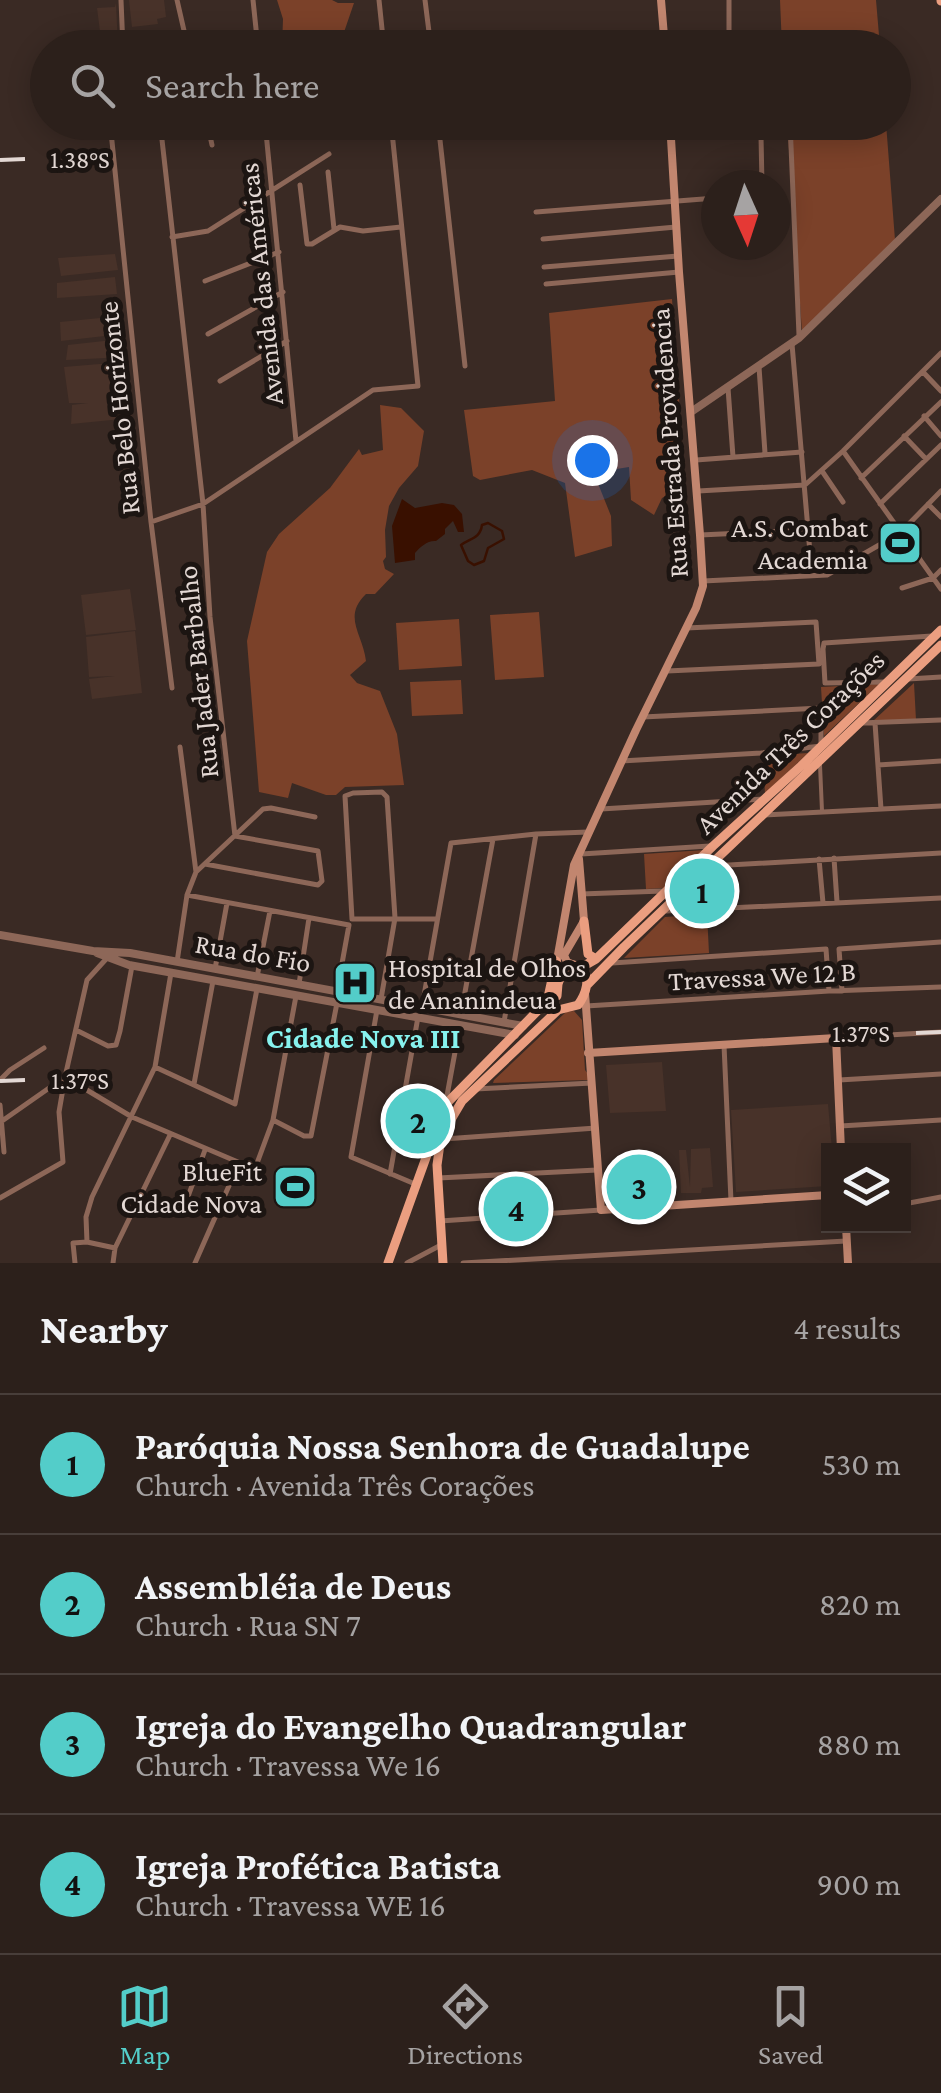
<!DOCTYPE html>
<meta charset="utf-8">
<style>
body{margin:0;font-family:"Crimson Pro",serif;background:#382d28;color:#f1f3f6}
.controls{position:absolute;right:30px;bottom:30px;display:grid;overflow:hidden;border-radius:0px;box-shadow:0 5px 25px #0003}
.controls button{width:90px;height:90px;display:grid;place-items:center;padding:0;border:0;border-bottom:2px solid #483e3a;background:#2c201b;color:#f1f3f6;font:50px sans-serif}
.compass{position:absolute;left:701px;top:170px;width:90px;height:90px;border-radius:50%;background:#2c201b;box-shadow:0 5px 25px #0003;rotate:177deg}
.you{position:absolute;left:592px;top:460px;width:35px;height:35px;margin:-25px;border:8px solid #fff;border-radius:50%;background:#1a73e8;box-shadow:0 0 0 15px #1a73e833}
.badge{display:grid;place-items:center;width:65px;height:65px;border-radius:50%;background:#53cdc9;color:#111;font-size:32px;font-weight:700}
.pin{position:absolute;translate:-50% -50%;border:5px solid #fff;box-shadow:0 2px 10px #0006}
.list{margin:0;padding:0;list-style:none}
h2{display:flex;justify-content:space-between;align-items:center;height:130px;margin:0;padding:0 40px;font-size:42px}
h2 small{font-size:32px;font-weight:400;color:#a6a3a3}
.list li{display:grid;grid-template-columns:65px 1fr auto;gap:30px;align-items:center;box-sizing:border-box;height:140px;padding:0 40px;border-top:2px solid #483e3a}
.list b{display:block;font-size:38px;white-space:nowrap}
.list p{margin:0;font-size:32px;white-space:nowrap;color:#a6a3a3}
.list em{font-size:32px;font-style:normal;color:#a6a3a3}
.icon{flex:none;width:55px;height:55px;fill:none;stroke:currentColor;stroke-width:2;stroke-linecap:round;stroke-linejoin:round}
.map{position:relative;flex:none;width:941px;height:1263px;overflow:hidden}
.search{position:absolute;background:#2c201b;box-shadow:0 5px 25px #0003;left:30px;right:30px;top:30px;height:110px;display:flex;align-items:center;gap:25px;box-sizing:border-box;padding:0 35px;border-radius:55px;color:#a6a3a3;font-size:38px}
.sheet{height:690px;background:#2c201b}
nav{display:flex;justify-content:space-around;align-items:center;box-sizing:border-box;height:140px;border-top:2px solid #483e3a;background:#2c201b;font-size:28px;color:#a6a3a3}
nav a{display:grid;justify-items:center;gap:5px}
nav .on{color:#53cdc9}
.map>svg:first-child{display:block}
</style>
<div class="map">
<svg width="941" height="1263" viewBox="0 0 941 1263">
<rect width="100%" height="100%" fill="#3a2a24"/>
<path fill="#483229" d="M129,0h35l2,17 -9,2 1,5 -26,3z
M116,3l2,44h-16l-5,-39 18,-1z
M115,254l3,16 -57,6 -3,-18z
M115,277l2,17 -60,4v-15z
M120,316l2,18 -61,7 -1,-19z
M122,339l3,18 -59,3 2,-15z
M123,362l7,22 -1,15 3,19 -61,6 1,-19 16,-2h-19l-5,-36z
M130,589l6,41 -50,5 -5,-40z
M135,631l7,62 -50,6 -3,-20 26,-3 -26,1 -3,-40z
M662,1062l4,49 -56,2 -4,-48z
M828,1104l4,46h-4v36l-92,6 -5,-82z
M710,1148l3,39 -11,1 -1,5h-20l-2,-43h7l4,37 1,-38z"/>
<path fill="#7b4129" d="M277,0h55l6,3h16l-12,35 -1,9h-59l1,-28z
M780,0h96l4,47h-98z
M787,123h99l9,117 -93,91z
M672,299l13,187 -23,12 -8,17 -23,-15 -2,-33 -31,5 1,14 12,30 1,30 -37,11 -10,-74 -33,-13 -52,10 -7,-4 -9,-66 91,-9 -6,-88z
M380,405l21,3 23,23 -6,35 -19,22 -10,18 -4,24 1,27 -3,4 2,8 9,5 -19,20h-9c-24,23 -3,40 0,67l-16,14 7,8 23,8 17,43 7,51 -59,2 -9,8h-10l-34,-12 -4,15 -29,-6 -12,-151 20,-89 12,-18 51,-46 29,-39 3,6 21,-5z
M539,612l5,65 -49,3 -5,-65z
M459,619l3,47 -63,4 -3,-47z
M461,680l2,34 -51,2 -2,-34z
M914,683l2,37 -44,2z
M879,684l-55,52 -3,-49z
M808,753l-43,41 -2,-38z
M705,850l-38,38 -21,1 -2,-35z
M707,914l2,39 -85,5 41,-41z
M574,1011l8,9 3,50 3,4 1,6 -96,3 1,-3 72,-68z"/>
<path fill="#391000" d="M402,499l13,9 27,-5 12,2 8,9 2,18h-6l-5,-11 -8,8v5l-9,7c-8,-1 -16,6 -21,12v7l-20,3 -3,-37z"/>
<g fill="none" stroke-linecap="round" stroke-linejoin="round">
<path stroke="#391000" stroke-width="2.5" d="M488,523l14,8 2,8 -16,9 -4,13 -10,4 -6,-4 -7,-16c9,-7 19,-6 21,-20z"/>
<path stroke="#8d6758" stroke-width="4" d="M820,765l2,46"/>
<path stroke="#8d6758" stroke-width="5" d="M121,0l2,48
M177,0l11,48
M253,0l5,48
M379,0l5,48
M425,0l6,48
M729,0v48
M110,122l41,400 21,166
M160,122l43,382 7,113 25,219 83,15 4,30 -4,4 -113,-21
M207,122l5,23
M265,122l31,319
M438,122l27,244
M790,122l9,213
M552,126l57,-4
M761,136l1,49
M328,172l6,57
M300,185l7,59h5l28,-17 23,4 38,-4
M536,212l180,-14
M172,237l36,-6 121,-77
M543,239l133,-12
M544,267l134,-11
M205,281l74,-29
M546,284l133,-12
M208,334l75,-42
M792,344l20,232
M759,367l6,86
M923,372l18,19
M220,381l67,-40
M728,388l5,69
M924,416l17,20
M904,436l22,23
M843,451l98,138
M696,460l106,-8
M822,471l21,31
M861,478l80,-76
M805,485l38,-34 98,-98
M698,491l107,-6
M880,504l61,-59
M928,504l13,13
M151,522l52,-18 170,-114 45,-4 -27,-264
M700,535l107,-5
M703,581l124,-6 73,-42 41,-42
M902,588l31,-10 8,-8
M686,628l130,-6 3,42
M667,671l152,-7
M908,679l33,-2
M885,682l-60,1 -2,-34 1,-6 108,-7
M860,723l81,-3
M875,723l6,86
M180,747l16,125
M621,761l140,-8 60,-7v-38l-178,9
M878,765l63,-4
M601,809l164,-10
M764,815l177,-9
M581,854l129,-8
M834,858l3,44
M819,859l4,44
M694,867l247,-14
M581,894l82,-3
M187,895l162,30
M666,911l275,-13
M352,919l-7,-123 8,-3 29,-1 5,5 8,121 -14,81
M352,919h85
M177,962l10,-67 9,-23 67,-63 8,-1 44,9
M612,963l214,-14 3,42
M215,969l12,-66
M257,977l13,-66
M299,984l10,-66
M337,991l12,-66
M842,991l-3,-42 102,-7
M586,1006l243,-15 112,-4
M422,1007l29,-164 85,-9 52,-2
M377,1010l-26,147 64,27
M461,1014l32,-175
M504,1022l32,-188
M76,1030l32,16 8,-1 4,-14 12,-65
M836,1038l105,-6
M724,1045l7,156
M155,1067l80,37 22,-115
M65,1077l67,40 113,48 11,1 17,-46 23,-124
M0,1080l10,-10 34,-22
M839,1080l102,-6
M194,1084l19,-103
M475,1089l117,-6
M446,1101l14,-76
M0,1105l4,47
M273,1120l31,16h7l26,-133
M2,1121l60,-42
M840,1126l101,-6
M444,1139l152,-11
M390,1174l28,-157
M438,1178l159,-8
M0,1198l63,-36 -4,-50 6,-35 22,-97 20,-22
M186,1202l19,-52
M904,1204l37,-7
M440,1221l161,-11
M87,1242l-1,-25 6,-20 63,-130 16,-94
M75,1263l-2,-20 14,-1 28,6
M113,1263l2,-15 55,-113
M195,1263l44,-100
M407,1263l34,-18
M463,1263l383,-22"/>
<path stroke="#8d6758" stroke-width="8" d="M691,412l108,-74 142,-139
M0,935l93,16 37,2 393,73
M97,953l32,12 386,70"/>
<path stroke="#c2866f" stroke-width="8" d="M661,0l4,48
M574,965l-7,-3 -3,-7 20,-34 -5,-62
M556,966l18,-101 62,-135 60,-122 7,-22 -3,-51 -21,-263 -9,-150
M585,993l16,217 227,-15
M588,1053l248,-15 5,112
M846,1226l2,37"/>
<path stroke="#eb9e80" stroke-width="9" d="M941,0v1
M584,921l4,33 8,5
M582,967l14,-8 117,-113 88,-80 140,-136
M587,985l37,-38 317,-302
M557,996l1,-12 5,-14 11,-5 8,2
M547,1002l9,-41
M388,1263l57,-158 112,-114
M443,1263l-6,-98 3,-21 9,-21 13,-22 96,-91 20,-5c8,-11 13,-26 4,-38"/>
</g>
<path fill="none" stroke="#e3d8d4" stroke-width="4" d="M0,160l25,-1M916,1033l25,-1M0,1081l25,-1"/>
<defs>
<symbol id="stadium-square" viewBox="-11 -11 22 22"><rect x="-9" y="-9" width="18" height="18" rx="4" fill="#53cdc9" stroke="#1c1512"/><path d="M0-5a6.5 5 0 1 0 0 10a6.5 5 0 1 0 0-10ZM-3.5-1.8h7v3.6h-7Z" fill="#111"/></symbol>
<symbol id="hospital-square" viewBox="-11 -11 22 22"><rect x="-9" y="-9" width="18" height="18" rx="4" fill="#53cdc9" stroke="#1c1512"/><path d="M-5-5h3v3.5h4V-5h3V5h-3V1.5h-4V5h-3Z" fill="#111"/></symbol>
</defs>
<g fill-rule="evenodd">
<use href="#stadium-square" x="875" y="518" width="50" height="50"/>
<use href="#hospital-square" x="330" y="958" width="50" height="50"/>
<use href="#stadium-square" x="270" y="1162" width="50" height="50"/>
</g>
<g text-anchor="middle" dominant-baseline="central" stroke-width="10" stroke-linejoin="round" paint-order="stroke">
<g font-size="28" fill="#e3d8d4" stroke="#1c1512">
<text transform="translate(261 284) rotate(-96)">Avenida das Américas</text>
<text transform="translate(119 408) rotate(-96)">Rua Belo Horizonte</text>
<text transform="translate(669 443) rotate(-94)">Rua Estrada Providencia</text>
<text transform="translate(198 672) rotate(-96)">Rua Jader Barbalho</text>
<text transform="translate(790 742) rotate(-44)">Avenida Três Corações</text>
<text transform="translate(253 953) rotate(10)">Rua do Fio</text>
<text transform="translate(762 976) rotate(-3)">Travessa We 12 B</text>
</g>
<g font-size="28" fill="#e3d8d4" stroke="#1c1512" text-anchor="end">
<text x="868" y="527">A.S. Combat<tspan x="868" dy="32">Academia</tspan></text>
<text x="388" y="967" text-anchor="start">Hospital de Olhos<tspan x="388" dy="32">de Ananindeua</tspan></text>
<text x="262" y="1171">BlueFit<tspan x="262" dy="32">Cidade Nova</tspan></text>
</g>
<g font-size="30" font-weight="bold" fill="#87f2ee" stroke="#1c1512">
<text x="363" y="1037">Cidade Nova III</text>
</g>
</g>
<g font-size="25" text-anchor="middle" fill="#e3d8d4" stroke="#1c1512" stroke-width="10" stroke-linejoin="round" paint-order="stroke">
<text x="80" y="168">1.38°S</text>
<text x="861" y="1042">1.37°S</text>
<text x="80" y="1089">1.37°S</text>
</g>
</svg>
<div class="controls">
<button><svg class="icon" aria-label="layers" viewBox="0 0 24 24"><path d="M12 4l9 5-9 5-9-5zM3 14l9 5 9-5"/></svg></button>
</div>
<svg class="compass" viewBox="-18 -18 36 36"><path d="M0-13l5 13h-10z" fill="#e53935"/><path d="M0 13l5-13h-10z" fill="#a6a3a3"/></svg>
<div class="you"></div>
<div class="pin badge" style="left:702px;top:891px">1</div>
<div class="pin badge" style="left:418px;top:1121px">2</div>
<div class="pin badge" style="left:639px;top:1187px">3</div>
<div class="pin badge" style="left:516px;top:1209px">4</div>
<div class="search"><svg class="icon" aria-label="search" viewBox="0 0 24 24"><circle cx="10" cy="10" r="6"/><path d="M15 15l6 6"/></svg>Search here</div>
</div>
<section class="sheet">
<h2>Nearby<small>4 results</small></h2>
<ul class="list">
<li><span class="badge">1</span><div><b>Paróquia Nossa Senhora de Guadalupe</b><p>Church · Avenida Três Corações</p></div><em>530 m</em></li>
<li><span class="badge">2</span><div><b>Assembléia de Deus</b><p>Church · Rua SN 7</p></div><em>820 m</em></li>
<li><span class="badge">3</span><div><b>Igreja do Evangelho Quadrangular</b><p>Church · Travessa We 16</p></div><em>880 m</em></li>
<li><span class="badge">4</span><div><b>Igreja Profética Batista</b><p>Church · Travessa WE 16</p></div><em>900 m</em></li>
</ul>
</section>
<nav>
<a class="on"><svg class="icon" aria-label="map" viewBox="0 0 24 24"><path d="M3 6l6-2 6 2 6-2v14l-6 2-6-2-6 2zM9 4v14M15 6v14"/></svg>Map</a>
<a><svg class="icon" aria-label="directions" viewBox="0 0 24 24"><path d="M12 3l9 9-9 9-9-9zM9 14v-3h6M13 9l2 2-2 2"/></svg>Directions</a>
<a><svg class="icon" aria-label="saved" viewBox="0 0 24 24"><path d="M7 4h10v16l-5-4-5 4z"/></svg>Saved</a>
</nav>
